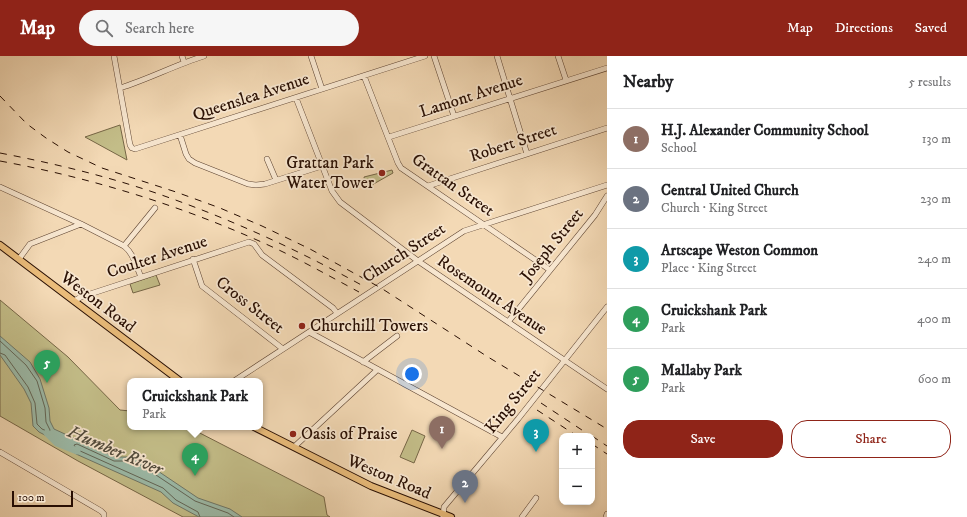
<!DOCTYPE html>
<meta charset="utf-8">
<style>
body{margin:0;font-family:"IM FELL DW Pica",serif;background:#f6f6f6;color:#202124}
.controls{position:absolute;right:12px;bottom:12px;display:grid;overflow:hidden;border-radius:8px;box-shadow:0 2px 6px #0003}
.controls button{width:36px;height:36px;display:grid;place-items:center;padding:0;border:0;border-bottom:1px solid #e0e0e0;background:#fff;color:#202124;font:20px sans-serif}
.scale{position:absolute;left:12px;bottom:10px;width:61px;box-sizing:border-box;padding-left:4px;border:2px solid #290f03;border-top:0;font-size:11px;line-height:14px;white-space:nowrap;color:#290f03;-webkit-text-stroke:3px #f7e6cf;paint-order:stroke}
.you{position:absolute;left:412px;top:318px;width:14px;height:14px;margin:-10px;border:3px solid #fff;border-radius:50%;background:#1a73e8;box-shadow:0 0 0 6px #1a73e833}
.badge{display:grid;place-items:center;width:26px;height:26px;border-radius:50%;background:#8f2418;color:#fff;font-size:13px;font-weight:700}
.pin{position:absolute;translate:-50% -33px;filter:drop-shadow(0 1px 2px #0008)}
.pin::after{content:'';position:absolute;top:21px;width:14px;height:12px;background:inherit;clip-path:polygon(0 0,100% 0,50% 100%)}
.popup{position:absolute;left:127px;top:322px;width:136px;height:52px;box-sizing:border-box;display:grid;place-content:center;border-radius:8px;background:#fff;filter:drop-shadow(0 1px 3px #0005);font-size:13px;white-space:nowrap;color:#757577}
.popup b{font-size:15px;color:#202124}
.popup::after{content:'';position:absolute;left:50%;top:100%;margin-left:-8px;border:8px solid transparent;border-top-color:#fff}
.list{margin:0;padding:0;list-style:none}
h2{display:flex;justify-content:space-between;align-items:center;height:52px;margin:0;padding:0 16px;font-size:17px}
h2 small{font-size:13px;font-weight:400;color:#757577}
.list li{display:grid;grid-template-columns:26px 1fr auto;gap:12px;align-items:center;box-sizing:border-box;height:60px;padding:0 16px;border-top:1px solid #e0e0e0}
.list b{display:block;font-size:15px;white-space:nowrap}
.list p{margin:0;font-size:13px;white-space:nowrap;color:#757577}
.list em{font-size:13px;font-style:normal;color:#757577}
.actions{display:flex;gap:8px;padding:12px 16px}
.actions a{flex:1;padding:9px 0;border:1px solid #8f2418;border-radius:16px;text-align:center;font-size:14px;color:#8f2418}
.actions .main{background:#8f2418;color:#fff}
.icon{flex:none;width:22px;height:22px;fill:none;stroke:currentColor;stroke-width:2;stroke-linecap:round;stroke-linejoin:round}
.map{position:relative;flex:none;width:607px;height:461px;overflow:hidden}
header{display:flex;align-items:center;gap:24px;box-sizing:border-box;height:56px;padding:0 20px;background:#8f2418;color:#fff}
header strong{font-size:19px}
nav{display:flex;gap:22px;margin-inline-start:auto;font-size:14px}
.search{width:280px;height:36px;background:#f6f6f6;display:flex;align-items:center;gap:10px;box-sizing:border-box;padding:0 14px;border-radius:22px;color:#757577;font-size:15px}
main{display:flex}
aside{flex:1;background:#fff}
.map>svg:first-child{display:block}
</style>
<header>
<strong>Map</strong>
<div class="search"><svg class="icon" aria-label="search" viewBox="0 0 24 24"><circle cx="10" cy="10" r="6"/><path d="M15 15l6 6"/></svg>Search here</div>
<nav><a>Map</a><a>Directions</a><a>Saved</a></nav>
</header>
<main>
<div class="map">
<svg width="607" height="461" viewBox="0 0 607 461">
<rect width="100%" height="100%" fill="#f3d9b5"/>
<filter id="stains"><feTurbulence type="fractalNoise" baseFrequency=".005" numOctaves="4"/><feColorMatrix values="0 0 0 0 .2 0 0 0 0 .09 0 0 0 0 .02 0 0 0 .5 -.17"/></filter>
<radialGradient id="worn" r=".72"><stop offset=".6" stop-color="#630" stop-opacity="0"/><stop offset="1" stop-color="#630" stop-opacity=".3"/></radialGradient>
<path fill="#c3bd88" stroke="#766646" d="M120,69l7,35 -42,-23z
M392,114l1,3 -23,13 -5,-2 -1,-7z
M156,219l4,10 -27,8 -3,-9z
M0,244l68,57 52,53 10,1v16h66l-2,3 130,67 3,18 3,2h-147l-105,-56 -78,-45z
M412,374l13,6 -11,27 -14,-6z"/>
<path fill="#9cbba9" stroke="#6e7667" d="M0,280l30,26 10,17 9,29 1,13 4,8 61,28h18l13,6 52,35 32,11 12,8h-43l-26,-14 -12,-11 -85,-38 -10,-8 -27,-14 -6,-6 -2,-23 -7,-14 -24,-34z"/>
<g fill="none" stroke-linecap="round" stroke-linejoin="round">
<path stroke="#626556" stroke-width="1" d="M0,285l26,24 11,16 8,27 1,14 4,8 -1,2 -7,-3 -5,-5 -2,-21 -7,-16 -23,-32 -5,-2
M200,461l-2,-5 -22,-12 -13,-12 -85,-38 -3,-3 -1,-2 3,-1 37,17h18l12,6 51,34 33,12 6,4"/>
<path stroke="#9cbba9" stroke-width="7" d="M47,377l10,10 20,8"/>
<defs>
<path id="minor" d="M114,0l16,89 2,3 3,1 290,-93
M182,0l2,6
M311,0l11,33
M434,0l20,60
M497,0l30,98
M558,0l8,24
M364,20l34,87 3,5 149,102
M120,32c29,-9 55,-23 84,-32
M296,42l36,93 8,11 78,59 189,128
M180,79l6,19 3,5 6,4 53,21 8,1 9,-1 57,-18
M389,81l218,-69
M267,103l9,21
M428,130l179,-58
M0,131l81,37
M124,190l31,-38
M19,203l11,-15 51,-20 43,22c10,8 12,20 17,31
M193,203l9,27 81,63
M74,245l7,-4 168,-55 5,2 8,11 71,53 4,5
M508,266l87,-107 12,-19
M309,276l193,105
M363,306l34,-26
M234,325l230,-150 143,-46
M294,391l83,-77
M0,396l101,59 3,3v3
M443,460l1,-9 74,-88 89,-112
M522,461l14,-19
M606,461l1,-3"/>
<path id="major" d="M0,189l180,136
M254,371l117,59 80,31"/>
</defs>
<use href="#minor" stroke="#5c4230" stroke-width="6"/>
<use href="#major" stroke="#290f03" stroke-width="8"/>
<use href="#minor" stroke="#f7e6cf" stroke-width="5"/>
<use href="#major" stroke="#eabc7a" stroke-width="6"/>
<path stroke="#290f03" stroke-width="1" stroke-dasharray="7 7" stroke-linecap="butt" d="M0,40l27,28 19,14 22,14 34,16 74,24 44,16 42,18 48,23 71,39 107,69 119,72
M0,97c57,11 115,25 170,45 67,24 132,54 195,89
M0,105c97,18 192,48 281,90 27,13 52,27 78,41
M541,347l50,33
M537,354l40,26
M592,380l15,10
M592,388l15,10"/>
</g>
<g fill="#8f2418" stroke="#f7e6cf" stroke-width="1.5">
<circle cx="382" cy="117" r="4"/>
<circle cx="302" cy="270" r="4"/>
<circle cx="293" cy="378" r="4"/>
</g>
<g text-anchor="middle" dominant-baseline="central" stroke-width="3.5" stroke-linejoin="round" paint-order="stroke">
<g font-size="17" fill="#290f03" stroke="#f7e6cf">
<text transform="translate(471 40) rotate(-18)">Lamont Avenue</text>
<text transform="translate(251 41) rotate(-18)">Queenslea Avenue</text>
<text transform="translate(513 87) rotate(-18)">Robert Street</text>
<text transform="translate(453 129) rotate(35)">Grattan Street</text>
<text transform="translate(552 189) rotate(-51)">Joseph Street</text>
<text transform="translate(404 197) rotate(-33)">Church Street</text>
<text transform="translate(157 201) rotate(-18)">Coulter Avenue</text>
<text transform="translate(492 239) rotate(34)">Rosemount Avenue</text>
<text transform="translate(98 246) rotate(37)">Weston Road</text>
<text transform="translate(250 249) rotate(38)">Cross Street</text>
<text transform="translate(513 345) rotate(-51)">King Street</text>
<text transform="translate(389 421) rotate(23)">Weston Road</text>
</g>
<g font-size="17" fill="#290f03" stroke="#f7e6cf" text-anchor="start">
<text x="374" y="107" text-anchor="end">Grattan Park<tspan x="374" dy="20">Water Tower</tspan></text>
<text x="310" y="270">Churchill Towers</text>
<text x="301" y="378">Oasis of Praise</text>
</g>
<g font-size="18" font-style="italic" fill="#514b3d" stroke="#f7e6cf">
<text transform="translate(115 395) rotate(23)">Humber River</text>
</g>
</g>
<rect width="100%" height="100%" filter="url(#stains)"/>
<rect width="100%" height="100%" fill="url(#worn)"/>
</svg>
<div class="controls">
<button>+</button>
<button>−</button>
</div>
<div class="scale">100 m</div>
<div class="you"></div>
<div class="pin badge" style="left:442px;top:393px;background:#8d6e63">1</div>
<div class="pin badge" style="left:465px;top:447px;background:#6b7280">2</div>
<div class="pin badge" style="left:536px;top:396px;background:#0f9aa8">3</div>
<div class="pin badge" style="left:195px;top:420px;background:#2e9e5b">4</div>
<div class="popup"><b>Cruickshank Park</b>Park</div>
<div class="pin badge" style="left:47px;top:327px;background:#2e9e5b">5</div>
</div>
<aside>
<h2>Nearby<small>5 results</small></h2>
<ul class="list">
<li><span class="badge" style="background:#8d6e63">1</span><div><b>H.J. Alexander Community School</b><p>School</p></div><em>130 m</em></li>
<li><span class="badge" style="background:#6b7280">2</span><div><b>Central United Church</b><p>Church · King Street</p></div><em>230 m</em></li>
<li><span class="badge" style="background:#0f9aa8">3</span><div><b>Artscape Weston Common</b><p>Place · King Street</p></div><em>240 m</em></li>
<li><span class="badge" style="background:#2e9e5b">4</span><div><b>Cruickshank Park</b><p>Park</p></div><em>400 m</em></li>
<li><span class="badge" style="background:#2e9e5b">5</span><div><b>Mallaby Park</b><p>Park</p></div><em>600 m</em></li>
</ul>
<div class="actions"><a class="main">Save</a><a>Share</a></div>
</aside>
</main>
